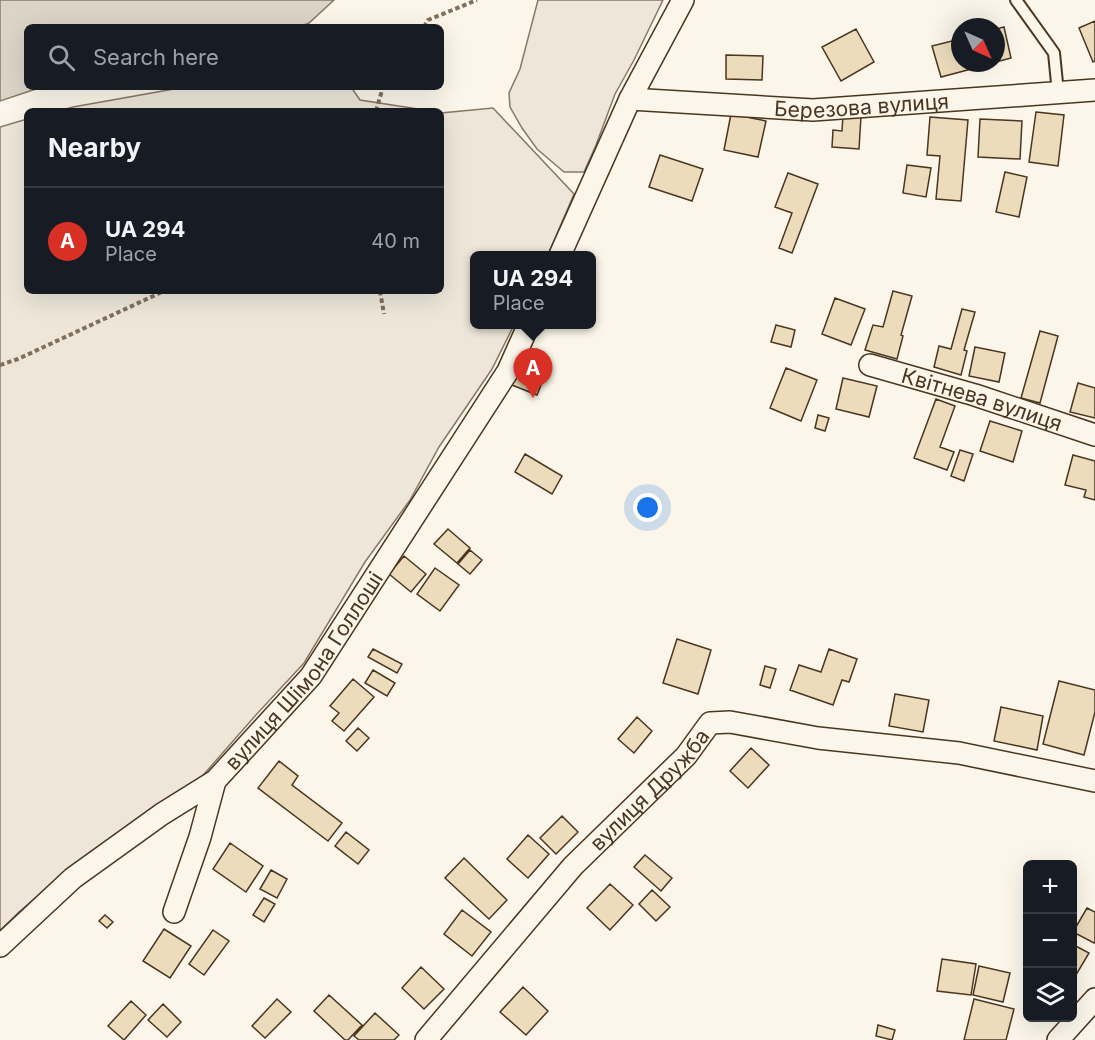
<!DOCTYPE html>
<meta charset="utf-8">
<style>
body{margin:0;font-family:Inter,sans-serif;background:#242831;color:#f1f3f6}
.controls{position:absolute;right:18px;bottom:18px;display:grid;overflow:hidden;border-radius:9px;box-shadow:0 6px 24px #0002}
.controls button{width:54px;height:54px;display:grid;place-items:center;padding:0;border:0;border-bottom:2px solid #363941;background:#171b24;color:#f1f3f6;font:30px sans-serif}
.compass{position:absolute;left:951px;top:18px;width:54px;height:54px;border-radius:50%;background:#171b24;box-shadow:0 6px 24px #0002;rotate:135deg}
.you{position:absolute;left:648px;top:508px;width:21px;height:21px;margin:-15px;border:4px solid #fff;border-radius:50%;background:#1a73e8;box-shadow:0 0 0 9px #1a73e833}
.badge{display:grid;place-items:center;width:39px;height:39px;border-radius:50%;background:#d93025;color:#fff;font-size:20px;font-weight:700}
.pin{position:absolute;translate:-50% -50px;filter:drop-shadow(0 2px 3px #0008)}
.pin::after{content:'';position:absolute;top:32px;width:21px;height:18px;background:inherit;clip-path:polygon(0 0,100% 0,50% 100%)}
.popup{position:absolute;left:470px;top:251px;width:126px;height:78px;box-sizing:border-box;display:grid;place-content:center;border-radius:9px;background:#171b24;filter:drop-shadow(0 2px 4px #0005);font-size:20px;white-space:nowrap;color:#9ea1a6}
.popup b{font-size:22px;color:#f1f3f6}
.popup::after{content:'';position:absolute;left:50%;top:100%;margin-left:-12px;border:12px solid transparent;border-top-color:#171b24}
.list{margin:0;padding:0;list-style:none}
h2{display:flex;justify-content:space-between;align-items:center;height:78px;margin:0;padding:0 24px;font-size:26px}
h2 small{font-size:20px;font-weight:400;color:#9ea1a6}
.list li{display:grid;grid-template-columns:39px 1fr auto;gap:18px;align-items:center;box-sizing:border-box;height:108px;padding:0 24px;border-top:2px solid #363941}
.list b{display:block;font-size:22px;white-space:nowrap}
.list p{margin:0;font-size:20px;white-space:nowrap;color:#9ea1a6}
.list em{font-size:20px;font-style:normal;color:#9ea1a6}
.icon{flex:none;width:33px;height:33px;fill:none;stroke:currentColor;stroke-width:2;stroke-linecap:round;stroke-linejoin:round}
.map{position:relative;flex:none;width:1095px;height:1040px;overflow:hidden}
.search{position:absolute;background:#171b24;box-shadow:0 6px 24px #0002;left:24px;top:24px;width:420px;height:66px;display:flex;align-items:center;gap:15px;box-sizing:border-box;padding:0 21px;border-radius:9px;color:#9ea1a6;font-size:22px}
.panel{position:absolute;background:#171b24;box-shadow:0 6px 24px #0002;left:24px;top:108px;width:420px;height:186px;border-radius:9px}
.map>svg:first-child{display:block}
</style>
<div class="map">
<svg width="1095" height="1040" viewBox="0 0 1095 1040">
<rect width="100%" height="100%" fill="#fbf6e9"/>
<path fill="#ede6d9" stroke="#887966" stroke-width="1.5" d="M538,0h125l-29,60 -19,34 -19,51 -12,27h-20l-27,-23 -15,-21 -12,-21 -1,-14 11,-24z
M185,87h166l9,13 71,11h-373l15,-4z
M493,108l81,86 -26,61h-74v69l40,1 -22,44 -53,78 -29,53 -45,62 -61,101 -49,53 -64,73 -101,63 -71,60 -19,19v-804l27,-8v172h414v-178z"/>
<path fill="#dcd4c6" stroke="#887966" stroke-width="1.5" d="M0,0h334l-25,23 -10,4h-272v60h15l-42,14z"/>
<path fill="#ecdcbc" stroke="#4a3520" stroke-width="1.5" d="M1095,21v40l-2,1 -14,-34z
M1004,27l7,31 -15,4v-33z
M856,29l18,33 -33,19 -19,-34z
M960,39v24h34l-53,14 -9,-31z
M726,55l37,1 -1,24 -36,-1z
M1036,112l28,3 -6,51 -29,-4z
M731,114l35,7 -8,36 -34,-7z
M843,115l18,1 -2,33 -27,-2 1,-17 9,1z
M930,117l38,3 -7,81 -25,-2 4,-43 -13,-1z
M980,119l42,2 -2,38 -42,-2z
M660,155l43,14 -11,32 -43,-14z
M907,165l24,3 -5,29 -23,-4z
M1005,172l22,5 -8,40 -23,-5z
M788,173l30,11 -26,69 -13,-5 13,-35 -17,-6z
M893,291l19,5 -11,39 2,1 -6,23 -32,-9 8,-25 10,2z
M835,298l30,11 -14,36 -29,-11z
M962,309l13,3 -11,38 3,1 -6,24 -27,-8 5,-21 12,3z
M776,325l19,5 -4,17 -20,-5z
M1040,331l18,5 -18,67 -19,-5z
M975,347l30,6 -6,29 -30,-6z
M524,355l25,10 -12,30 -25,-10z
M786,368l31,12 -16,41 -31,-13z
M843,378l34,8 -8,31 -33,-8z
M1078,383l17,5v30l-25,-6z
M936,399l19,7 -15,41 14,5 -7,18 -33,-12z
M818,415l11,3 -4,13 -10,-3z
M990,421l32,10 -9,31 -33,-11z
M960,450l13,4 -9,27 -13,-5z
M525,454l37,22 -10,18 -37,-22z
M1073,455l22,6v39l-11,-3 2,-7 -21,-5z
M448,529l22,19 -13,15 -23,-19z
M470,550l12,10 -12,14 -12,-10z
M404,556l22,18 -15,18 -22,-18z
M435,568l24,17 -19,26 -23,-17z
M677,639l34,11 -13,44 -35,-11z
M373,649l29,15 -5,9 -29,-16z
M829,649l28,10 -8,23 -7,-2 -9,25 -43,-15 9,-25 22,7z
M765,666l11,3 -6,19 -10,-3z
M373,670l22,13 -8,13 -22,-13z
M353,679l21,18 -30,34 -12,-10 7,-8 -9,-7z
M1059,681l36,9v22l-11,43 -41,-11z
M895,694l34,6 -6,32 -34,-6z
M1001,707l42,9 -6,34 -43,-9z
M637,717l15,14 -18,22 -16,-14z
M358,728l11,10 -12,13 -11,-10z
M751,748l18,17 -21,23 -18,-17z
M279,761l19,15 -6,9 50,38 -14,18 -70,-53z
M562,816l16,16 -22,22 -16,-16z
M346,832l23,18 -11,14 -23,-18z
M528,835l21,19 -21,24 -21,-19z
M230,843l33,23 -17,26 -33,-23z
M645,855l27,23 -11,13 -27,-24z
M464,858l43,42 -18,19 -44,-41z
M271,870l16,9 -10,19 -17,-9z
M610,884l23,21 -23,25 -23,-22z
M652,890l18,17 -14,14 -17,-17z
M264,898l11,6 -11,18 -11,-7z
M1087,908l8,4v29l-1,2 -21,-11z
M462,910l29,22 -19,24 -28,-22z
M105,915l8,7 -6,6 -8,-7z
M164,929l27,17 -21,32 -27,-17z
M213,930l16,11 -25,34 -15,-11z
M1072,944l17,9 -13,22 -4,-3z
M942,959l34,5 -5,31 -34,-4z
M979,966l31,7 -7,29 -30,-7z
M421,967l23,22 -20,20 -22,-21z
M523,987l25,24 -22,24 -26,-23z
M329,995l33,30 -14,15h-3l-31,-29z
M277,999l14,13 -26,26 -13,-12z
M974,999l40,10 -8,31h-42z
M131,1001l15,14 -22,25 -16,-14z
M163,1004l18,18 -14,15 -19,-17z
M375,1013l24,22 -5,5h-35l-5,-4z
M878,1025l17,5 -3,10 -16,-4z"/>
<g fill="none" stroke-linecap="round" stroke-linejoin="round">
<defs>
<path id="service" d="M1016,0l38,53 4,40"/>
<g id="minor">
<path id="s1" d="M630,99l183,11 282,-20"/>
<path d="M560,255l70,-156 53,-99"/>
<path id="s2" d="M870,365l105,30 120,40"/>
<path d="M174,912l26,-75 15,-56"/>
<path id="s3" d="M0,946l73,-68 89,-64 53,-33 96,-105 197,-305 21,-47"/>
<path id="s4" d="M426,1040l147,-174 113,-110 24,-33 20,-1 88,16 141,15 136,28"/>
<path d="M1058,1040l37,-41"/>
</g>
</defs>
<use href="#service" stroke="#4a3520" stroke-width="14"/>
<use href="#minor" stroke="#4a3520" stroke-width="24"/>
<path stroke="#7f6f5c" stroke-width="4" stroke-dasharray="4.5 3" stroke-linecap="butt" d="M424,27l4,-7 49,-20
M376,111l7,-24
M380,291l4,23
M0,365l18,-6 146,-68"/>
<use href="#service" stroke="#fbf6e9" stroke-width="10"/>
<use href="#minor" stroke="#fbf6e9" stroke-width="21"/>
</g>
<g text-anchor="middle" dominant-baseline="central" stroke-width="4.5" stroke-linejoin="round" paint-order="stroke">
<g font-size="21" fill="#4a3520" stroke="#fbf6e9">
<text stroke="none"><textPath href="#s1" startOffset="232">Березова вулиця</textPath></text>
<text stroke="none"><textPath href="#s2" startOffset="117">Квітнева вулиця</textPath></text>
<text stroke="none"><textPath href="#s3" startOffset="414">вулиця Шімона Голлоші</textPath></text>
<text stroke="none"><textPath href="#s4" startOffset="336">вулиця Дружба</textPath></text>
</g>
</g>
</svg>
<div class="controls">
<button>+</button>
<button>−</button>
<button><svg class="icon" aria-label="layers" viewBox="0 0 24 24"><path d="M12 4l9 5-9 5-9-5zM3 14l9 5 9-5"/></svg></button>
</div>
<svg class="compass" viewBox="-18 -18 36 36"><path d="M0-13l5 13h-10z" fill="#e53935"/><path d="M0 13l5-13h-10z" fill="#9ea1a6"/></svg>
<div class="you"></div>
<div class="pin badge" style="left:533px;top:398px">A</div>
<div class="popup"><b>UA 294</b>Place</div>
<div class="search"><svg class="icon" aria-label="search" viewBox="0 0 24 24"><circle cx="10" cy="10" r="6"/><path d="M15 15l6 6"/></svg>Search here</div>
<section class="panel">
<h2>Nearby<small></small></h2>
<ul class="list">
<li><span class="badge">A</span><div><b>UA 294</b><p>Place</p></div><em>40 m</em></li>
</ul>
</section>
</div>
